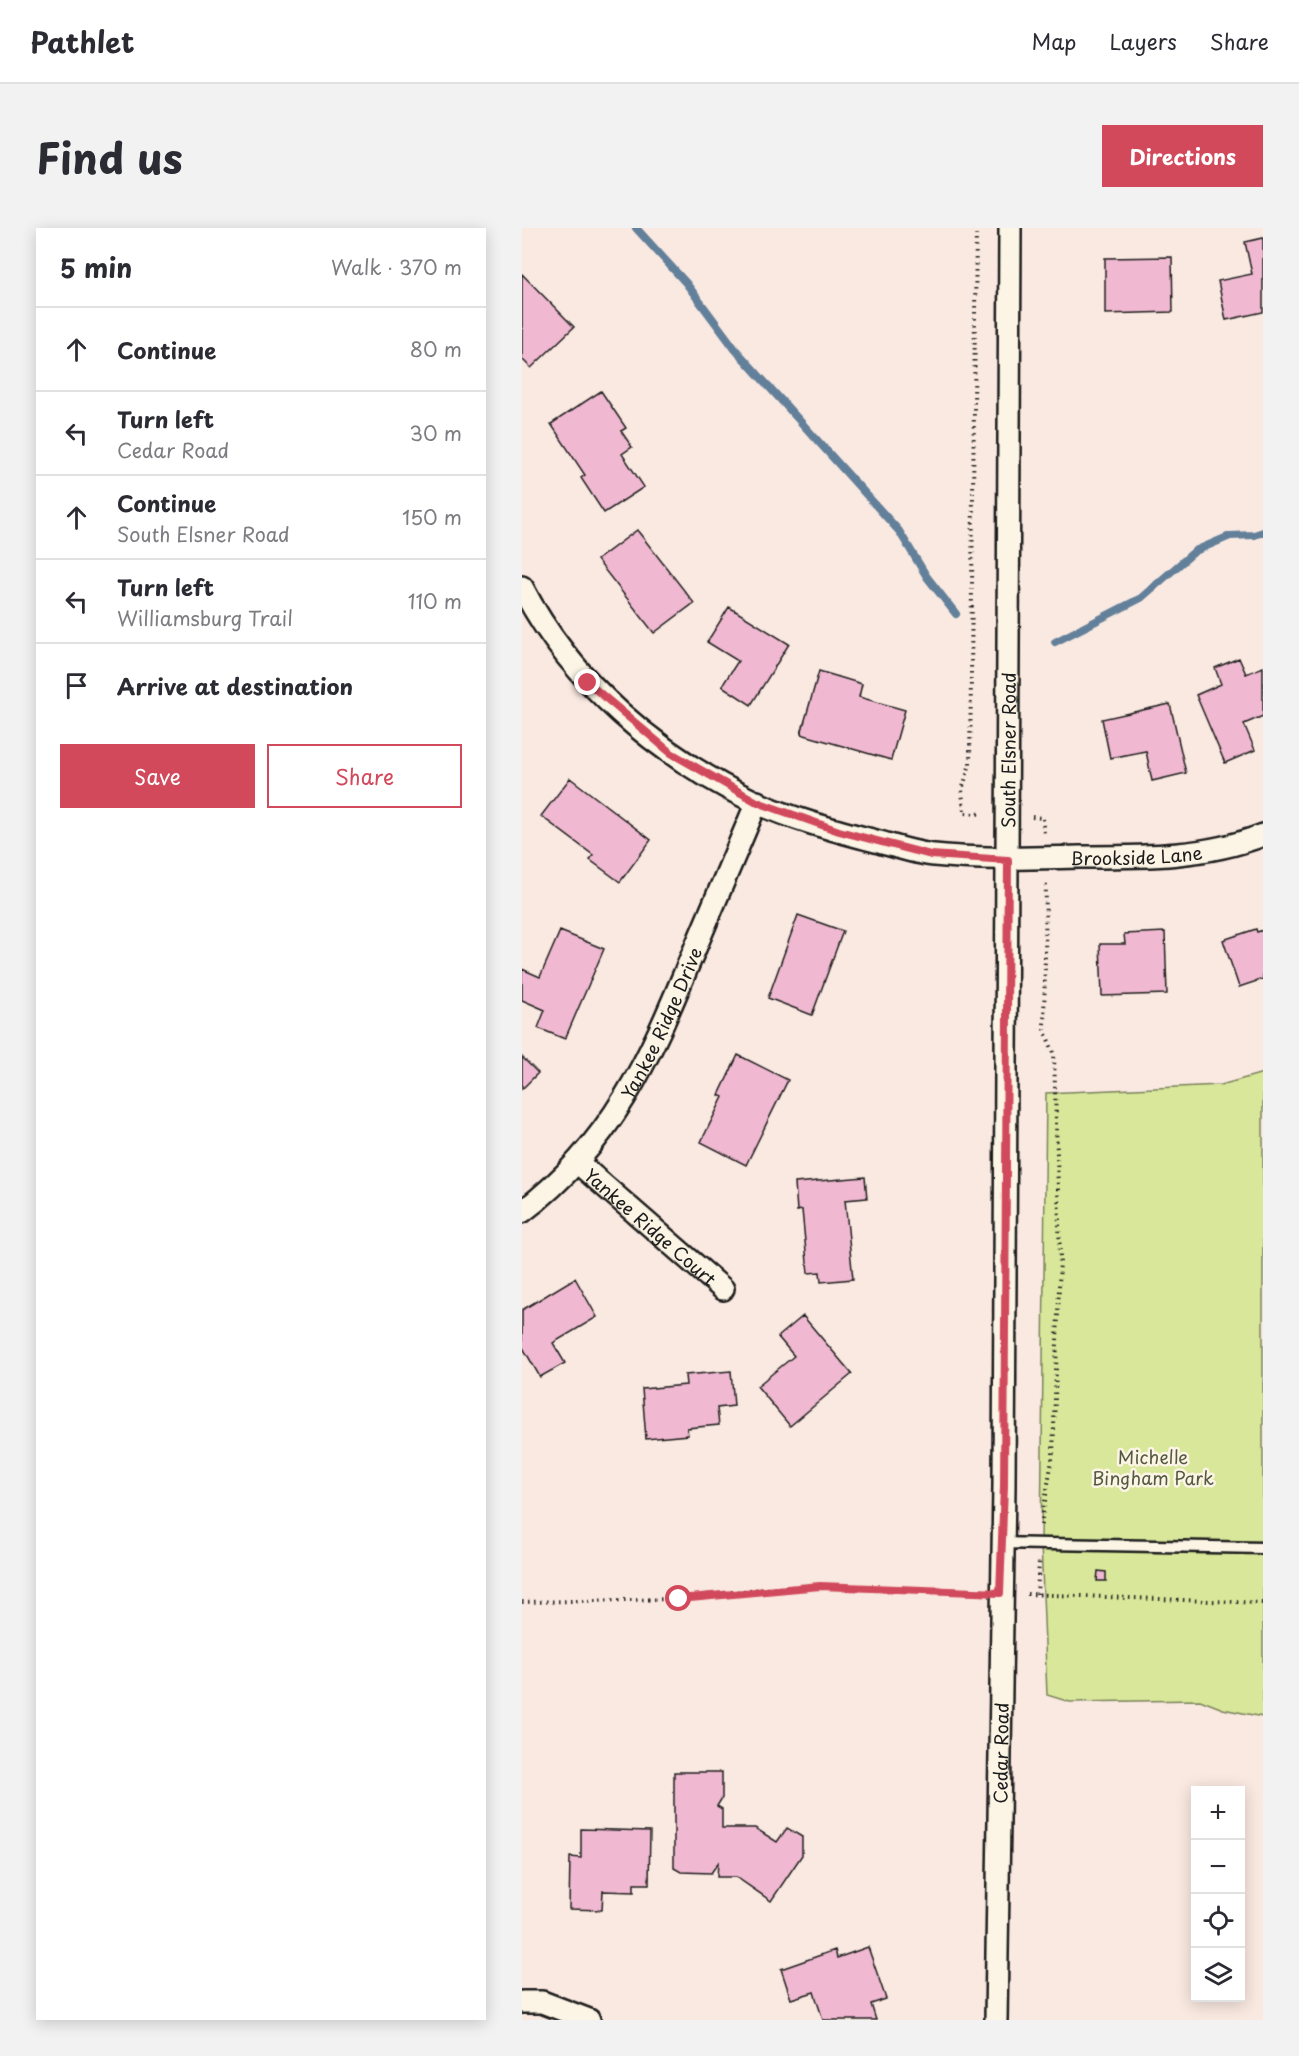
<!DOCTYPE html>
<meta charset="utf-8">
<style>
body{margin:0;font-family:"Playpen Sans",sans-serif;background:#f2f2f3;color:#2b2b33}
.controls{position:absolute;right:18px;bottom:18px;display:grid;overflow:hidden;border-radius:0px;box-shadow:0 3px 15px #0003}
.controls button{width:54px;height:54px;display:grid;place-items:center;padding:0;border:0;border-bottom:2px solid #e1e1e2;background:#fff;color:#2b2b33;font:30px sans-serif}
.stop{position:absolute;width:18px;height:18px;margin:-14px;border:4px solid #d1495b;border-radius:50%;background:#fff}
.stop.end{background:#d1495b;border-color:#fff;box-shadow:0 2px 6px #0008}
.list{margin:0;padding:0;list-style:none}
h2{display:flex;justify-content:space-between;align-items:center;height:78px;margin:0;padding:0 24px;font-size:26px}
h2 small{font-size:20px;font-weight:400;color:#7c7c81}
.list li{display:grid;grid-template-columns:39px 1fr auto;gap:18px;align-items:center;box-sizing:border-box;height:84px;padding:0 24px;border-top:2px solid #e1e1e2}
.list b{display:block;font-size:22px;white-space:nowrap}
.list p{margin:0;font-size:20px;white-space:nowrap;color:#7c7c81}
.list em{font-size:20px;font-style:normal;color:#7c7c81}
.actions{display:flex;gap:12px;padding:18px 24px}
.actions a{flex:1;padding:14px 0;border:2px solid #d1495b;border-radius:0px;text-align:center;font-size:21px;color:#d1495b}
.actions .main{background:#d1495b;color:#fff}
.icon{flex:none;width:33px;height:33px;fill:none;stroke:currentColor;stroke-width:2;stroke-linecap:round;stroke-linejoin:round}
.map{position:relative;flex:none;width:741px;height:1792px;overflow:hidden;border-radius:0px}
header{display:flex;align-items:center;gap:36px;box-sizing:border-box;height:84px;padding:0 30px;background:#fff;border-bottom:2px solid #e1e1e2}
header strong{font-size:28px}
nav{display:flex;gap:33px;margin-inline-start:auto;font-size:21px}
.intro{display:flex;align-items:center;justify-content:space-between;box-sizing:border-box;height:144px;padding:0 36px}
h1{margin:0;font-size:42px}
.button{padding:15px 27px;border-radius:0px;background:#d1495b;color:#fff;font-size:21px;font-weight:700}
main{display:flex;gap:36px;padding:0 36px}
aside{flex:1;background:#fff;border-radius:0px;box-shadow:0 3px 15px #0003}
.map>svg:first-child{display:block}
</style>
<header>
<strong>Pathlet</strong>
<nav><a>Map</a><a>Layers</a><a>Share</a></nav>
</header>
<div class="intro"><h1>Find us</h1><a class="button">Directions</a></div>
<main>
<aside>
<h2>5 min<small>Walk · 370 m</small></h2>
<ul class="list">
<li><svg class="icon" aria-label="ahead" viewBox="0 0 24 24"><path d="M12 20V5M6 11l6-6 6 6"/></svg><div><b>Continue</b></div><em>80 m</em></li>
<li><svg class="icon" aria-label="left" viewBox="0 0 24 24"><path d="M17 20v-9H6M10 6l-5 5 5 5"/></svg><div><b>Turn left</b><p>Cedar Road</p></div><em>30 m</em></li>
<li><svg class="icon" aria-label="ahead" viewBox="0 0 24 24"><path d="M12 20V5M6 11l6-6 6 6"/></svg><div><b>Continue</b><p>South Elsner Road</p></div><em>150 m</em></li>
<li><svg class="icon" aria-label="left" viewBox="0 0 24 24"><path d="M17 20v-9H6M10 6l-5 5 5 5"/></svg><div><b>Turn left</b><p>Williamsburg Trail</p></div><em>110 m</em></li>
<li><svg class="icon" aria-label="arrive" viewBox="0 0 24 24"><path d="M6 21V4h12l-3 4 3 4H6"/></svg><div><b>Arrive at destination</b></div></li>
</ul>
<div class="actions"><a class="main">Save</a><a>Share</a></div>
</aside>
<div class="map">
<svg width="741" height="1792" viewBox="0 0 741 1792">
<rect width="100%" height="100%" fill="#fae9e1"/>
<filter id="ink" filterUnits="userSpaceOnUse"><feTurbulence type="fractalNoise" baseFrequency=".0167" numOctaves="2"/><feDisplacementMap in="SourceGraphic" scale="12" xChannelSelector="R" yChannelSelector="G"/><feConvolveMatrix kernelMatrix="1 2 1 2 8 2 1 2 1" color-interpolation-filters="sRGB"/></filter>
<g filter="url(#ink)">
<path fill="#d8e79a" stroke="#7a825b" stroke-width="1.5" d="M741,845v644l-40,-8 -23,-9 -130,2 -23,-7 -6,-152 5,-450 175,-8z"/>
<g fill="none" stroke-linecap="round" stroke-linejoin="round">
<path stroke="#64809a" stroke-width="8" d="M114,0l50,55 49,66 164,182 28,46 29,37
M533,414l86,-44 54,-47 35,-15 24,-1 9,-3"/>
</g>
<path fill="#f0b9d1" stroke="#1c1c1c" stroke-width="1.5" d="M741,10v74l-37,8 -8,-39 34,-7 -7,-32z
M650,29l1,55 -68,2v-56z
M0,46l52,53 -43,41 -9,-9z
M79,163l25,37 -5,3 11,16 -10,7 22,33 -40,26 -23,-35 4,-3 -34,-51z
M115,302l57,73 -40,30 -57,-73z
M207,379l60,37 -38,61 -29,-19 16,-25 -31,-19z
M717,430l7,16 17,-7v49l-19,8 11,26 -30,13 -29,-68 25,-11 -6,-16z
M297,443l43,13 -3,13 46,13 -14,50 -90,-26z
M648,476l16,69 -34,8 -6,-30 -36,7 -8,-39z
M48,550l81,62 -31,42 -30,-22 3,-5 -52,-39z
M276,687l45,16 -31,84 -44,-17z
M734,701l1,3 6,-2v49l-24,8 -16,-47z
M38,703l44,18 -39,90 -27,-11 7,-18 -23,-10v-31l18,8z
M643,704l2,62 -65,2 -2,-52h25l-1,-10z
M216,827l50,25 -42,85 -45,-23 22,-45 -4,-2z
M0,829l16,16 -16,16z
M343,949l2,21 -22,2 8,79 -32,3 -1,-10 -12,1 -6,-63 -5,1 -2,-28z
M53,1050l22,39 -44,26 12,20 -25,14 -18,-31v-36z
M281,1088l49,58 -62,52 -33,-40 37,-30 -16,-19z
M209,1143l3,35 -17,2 2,17 -32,3 1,7 -42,4 -4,-50 44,-4 -1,-10z
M576,1343l8,1v9h-9z
M152,1544h48v26l-5,8 5,3v19h33l22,14 10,-14 15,9v18l-31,46 -35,-24h-19l1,-14 -7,10 -30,-1 -7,-4z
M59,1601l69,2 -1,53h-15v8l-31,-1 -1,19 -33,-1 1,-52 11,1z
M346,1719l18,52 -15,5 5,16h-53l-9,-28 -23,7 -10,-30 54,-19 2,8z"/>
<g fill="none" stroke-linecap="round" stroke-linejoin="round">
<defs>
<path id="lane" d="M480,1315l261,5"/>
<g id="street">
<path id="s1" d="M0,359c49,96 137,169 233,215 35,16 75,27 113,37 21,5 44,14 66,16 49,5 96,3 145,2 62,0 125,1 184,-22"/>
<path id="s2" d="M55,934l146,127"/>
<path id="s3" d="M0,984c91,-69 127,-153 169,-254 22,-52 44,-104 66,-156"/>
<path d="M0,1774h20l47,18"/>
<path id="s4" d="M474,1792l8,-534 6,-1258"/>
</g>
</defs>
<use href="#lane" stroke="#1c1c1c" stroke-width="15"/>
<use href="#street" stroke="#1c1c1c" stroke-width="26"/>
<path stroke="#1c1c1c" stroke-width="4" stroke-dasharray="1.5 4.5" stroke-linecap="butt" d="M454,0l-6,536 -8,26 2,23 19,1
M510,589l11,1 1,17
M519,1297l12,-71 7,-196 -6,-204 -10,-25 2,-147
M505,1366l236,9
M515,1366l2,-32
M0,1374l157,-3 74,-9 67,-4 160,6"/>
<use href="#lane" stroke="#fcf5e5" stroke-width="10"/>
<use href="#street" stroke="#fcf5e5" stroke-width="21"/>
</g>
</g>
<g fill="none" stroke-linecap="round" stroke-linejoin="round" filter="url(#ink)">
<path stroke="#d1495b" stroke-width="8" d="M66,455l83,70 86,49 82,29 92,24 77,5 -4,626 -4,107 -180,-7 -141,13"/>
</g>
<g text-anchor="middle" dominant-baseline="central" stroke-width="5" stroke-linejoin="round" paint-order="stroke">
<g font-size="18" fill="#1c1c1c" stroke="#fcf5e5">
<text stroke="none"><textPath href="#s4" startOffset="1270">South Elsner Road</textPath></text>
<text stroke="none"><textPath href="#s1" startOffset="712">Brookside Lane</textPath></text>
<text stroke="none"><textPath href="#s3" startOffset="238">Yankee Ridge Drive</textPath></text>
<text stroke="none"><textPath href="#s2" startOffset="98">Yankee Ridge Court</textPath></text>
<text stroke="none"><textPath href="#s4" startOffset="267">Cedar Road</textPath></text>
</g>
<g font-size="18" fill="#545942" stroke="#fcf5e5">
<text x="631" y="1228">Michelle<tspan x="631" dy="21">Bingham Park</tspan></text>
</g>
</g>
</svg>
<div class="controls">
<button>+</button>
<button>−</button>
<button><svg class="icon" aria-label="locate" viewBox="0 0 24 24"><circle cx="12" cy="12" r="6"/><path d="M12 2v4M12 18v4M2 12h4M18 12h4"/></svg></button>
<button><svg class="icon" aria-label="layers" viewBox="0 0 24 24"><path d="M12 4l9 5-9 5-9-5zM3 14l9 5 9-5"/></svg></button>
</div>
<div class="stop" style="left:157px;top:1371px"></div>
<div class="stop end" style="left:66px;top:455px"></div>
</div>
</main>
